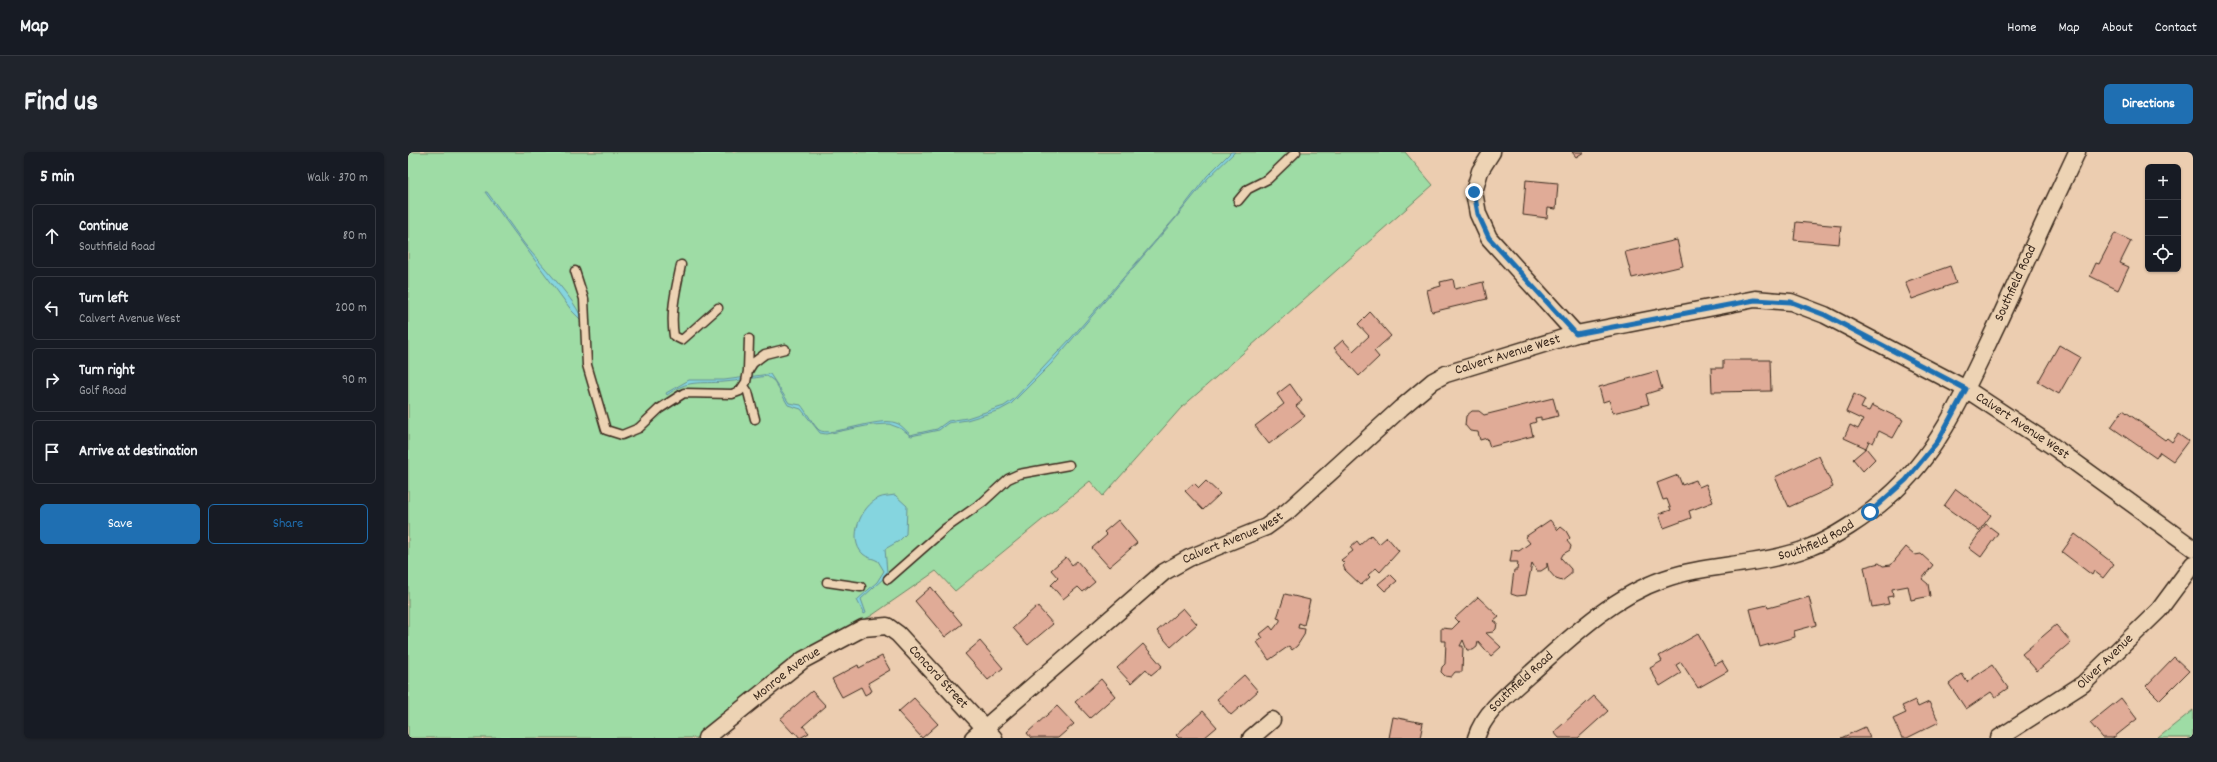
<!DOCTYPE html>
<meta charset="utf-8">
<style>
body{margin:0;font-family:Dekko,sans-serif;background:#20242c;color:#f1f3f6}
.controls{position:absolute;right:12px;top:12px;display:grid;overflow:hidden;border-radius:6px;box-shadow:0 1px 3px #0004}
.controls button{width:36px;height:36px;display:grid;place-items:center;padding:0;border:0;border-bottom:1px solid #363941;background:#171b24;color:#f1f3f6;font:20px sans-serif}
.stop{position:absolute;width:12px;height:12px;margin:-9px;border:3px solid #1f6fb2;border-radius:50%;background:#fff}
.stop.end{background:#1f6fb2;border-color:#fff;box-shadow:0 1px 4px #0008}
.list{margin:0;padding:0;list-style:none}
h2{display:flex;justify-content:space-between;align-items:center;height:52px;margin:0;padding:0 16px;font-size:17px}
h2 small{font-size:13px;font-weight:400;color:#9ea1a6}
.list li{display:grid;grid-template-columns:26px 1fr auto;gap:12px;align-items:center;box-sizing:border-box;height:64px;margin:0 8px 8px;padding:0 8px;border:1px solid #363941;border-radius:6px}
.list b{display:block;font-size:15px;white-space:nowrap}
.list p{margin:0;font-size:13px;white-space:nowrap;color:#9ea1a6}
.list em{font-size:13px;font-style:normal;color:#9ea1a6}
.actions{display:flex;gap:8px;padding:12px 16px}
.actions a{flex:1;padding:9px 0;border:1px solid #1f6fb2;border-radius:6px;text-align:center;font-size:14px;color:#1f6fb2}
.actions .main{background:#1f6fb2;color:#fff}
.icon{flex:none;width:22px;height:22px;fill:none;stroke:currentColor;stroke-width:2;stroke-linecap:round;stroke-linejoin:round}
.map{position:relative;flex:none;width:1785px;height:586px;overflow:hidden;border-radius:6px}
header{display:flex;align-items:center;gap:24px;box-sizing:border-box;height:56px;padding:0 20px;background:#171b24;border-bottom:1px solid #363941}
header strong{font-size:19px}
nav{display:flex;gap:22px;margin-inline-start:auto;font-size:14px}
.intro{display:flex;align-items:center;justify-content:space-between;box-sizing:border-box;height:96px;padding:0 24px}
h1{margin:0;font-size:28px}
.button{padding:10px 18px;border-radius:6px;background:#1f6fb2;color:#fff;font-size:14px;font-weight:700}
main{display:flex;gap:24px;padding:0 24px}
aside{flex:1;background:#171b24;border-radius:6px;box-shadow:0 1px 3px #0004}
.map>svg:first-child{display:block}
</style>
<header>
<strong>Map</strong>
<nav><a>Home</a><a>Map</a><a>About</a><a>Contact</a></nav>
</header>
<div class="intro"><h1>Find us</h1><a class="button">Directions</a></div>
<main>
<aside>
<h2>5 min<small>Walk · 370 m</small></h2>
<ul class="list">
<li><svg class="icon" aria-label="ahead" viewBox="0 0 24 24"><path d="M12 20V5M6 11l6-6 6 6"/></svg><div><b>Continue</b><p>Southfield Road</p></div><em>80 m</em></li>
<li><svg class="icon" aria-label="left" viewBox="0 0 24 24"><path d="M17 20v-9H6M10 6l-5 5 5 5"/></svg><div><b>Turn left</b><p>Calvert Avenue West</p></div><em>200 m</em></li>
<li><svg class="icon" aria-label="right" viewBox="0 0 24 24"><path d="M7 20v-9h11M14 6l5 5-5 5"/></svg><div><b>Turn right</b><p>Golf Road</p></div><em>90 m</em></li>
<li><svg class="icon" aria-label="arrive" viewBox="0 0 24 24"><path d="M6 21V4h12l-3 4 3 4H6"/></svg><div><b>Arrive at destination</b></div></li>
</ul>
<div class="actions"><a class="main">Save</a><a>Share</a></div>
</aside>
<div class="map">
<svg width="1785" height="586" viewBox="0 0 1785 586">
<rect width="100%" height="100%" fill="#eccdb0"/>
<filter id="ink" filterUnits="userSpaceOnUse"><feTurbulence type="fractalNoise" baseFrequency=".025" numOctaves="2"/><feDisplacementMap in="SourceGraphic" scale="8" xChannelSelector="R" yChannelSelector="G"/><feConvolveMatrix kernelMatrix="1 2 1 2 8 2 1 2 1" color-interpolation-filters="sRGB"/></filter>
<g filter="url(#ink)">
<path fill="#9edca5" stroke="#6c8362" d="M0,0h997l28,33 -252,223 -78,88 -13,-15 -135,110 -19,-20 -65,45 -12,6 -153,116h-298z
M1785,558v28h-35z"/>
<path fill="#85d5df" stroke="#679192" d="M823,0h4l-27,26 -33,41 -124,145 -40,40 -11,6 -33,10 -19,3 -9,7 -28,6 -9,-7 -13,-5 -18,1 -45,9 -6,-1 -19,-24 -13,-4 -14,-24 -7,-5c-14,2 -29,5 -43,6 -25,2 -36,-3 -57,13l-1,-2 23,-13h35l46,-6 19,29 12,2c5,6 13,21 18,25 11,8 59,-14 77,-7 6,2 10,8 15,12l3,-1 23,-5 11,-8 19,-3 37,-12 10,-7 58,-62 103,-119 32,-42z
M77,40h2c12,16 24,33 36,50 10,14 59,64 58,78l-9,-9z
M487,343l12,11 -1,28 -7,7 -14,8 2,23 -2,5 -24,22 5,14 -2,1 -7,-14 20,-18 7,-11 -6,-10c-5,-3 -11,-3 -15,-7 -16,-15 -2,-48 16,-56 4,-2 11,-2 16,-3z"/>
<path fill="#e0ab97" stroke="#3b2a1e" d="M1164,0h12l-8,5z
M1118,28l32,3 -2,26 -8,-1 -1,10 -24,-3z
M1388,70l45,4 -2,18 -45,-4z
M1707,81l16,8 -11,22 9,4 -11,23 -28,-14 6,-13 3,1z
M1269,88l6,26 -51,12 -7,-26z
M1542,114l6,17 -44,16 -7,-17z
M1045,127l2,10 28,-7 4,17 -55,13 -5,-22 14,-4 -1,-4z
M962,160l21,24 -17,15 5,6 -20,19 -25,-28 9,-8 10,11 16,-15 -11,-12z
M1651,193l21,12 -21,37 -21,-12z
M1315,208h47l1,31 -59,1 -1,-24h12z
M1249,219l5,18 -16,5 3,10 -36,9 -4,-13 -6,2 -4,-15z
M882,232l12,17 -6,5 9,10 -36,28 -14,-18 29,-22 -7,-10z
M1446,242l11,6 -4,8 8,3 3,-6 31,15 -10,18 -14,-7 -6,12 -4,-2 -3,7 -22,-10 6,-13 8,4 5,-9 -17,-8z
M1145,246l5,18 -17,4v-3l-6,1 1,4 -6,2 3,12 -43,11 -3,-9 -7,2 -2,-8 -8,-1 -5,-6 1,-9 6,-5h7l5,4z
M1715,258l42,30 2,-2 5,4 6,-8 10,7 -15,20 -13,-9 -4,6 -45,-31z
M1458,296l9,11 -12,12 -10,-12z
M1411,304l14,31 -44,20 -14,-30z
M1270,323l4,10 14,-5 3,7 7,-3 7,18 -24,9 2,7 -27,10 -5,-14 12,-4 -4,-11 -4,1 -6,-17z
M798,329l14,13 -17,16 -18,-19 9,-8 5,5z
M1548,337l35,26 -12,16 -35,-25z
M710,368l19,23 -28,24 -17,-19 15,-13 -3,-3z
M1142,368l8,10 3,-3 5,4 4,7 -3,3 4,5 -1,4 -7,4 -2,4 10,11v5l-9,7 -6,-2 -7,-8 -2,-8v4l-6,4h-4l-5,-8 -6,32 -9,1 -6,-2 3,-24h3l1,-8h-8l2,-12 7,1 11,-8 -5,-6z
M1578,372l12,9 -17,24 -12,-9z
M1667,382l39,30 -11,14 -9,-7 -2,4 -30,-23z
M963,383l8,9 8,-7 12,14 -19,21 -4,-4 -8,7 2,2 -9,8 -16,-15 -2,-5 2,-1 -4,-4 12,-9 -3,-4 7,-6 3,4z
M1498,395l9,8 6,-1 12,11 -11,14 6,5 2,12 -19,4 -3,-14 -16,3 1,7 -6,1 2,7 -17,3 -8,-40 15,-4 4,3 8,-1z
M658,405l6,8 5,-4 18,21 -12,10 -5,-5 -15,12 -12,-14 7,-7 -7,-8z
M982,422l7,7 -12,10 -7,-7z
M523,435l31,37 -17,13 -30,-36z
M877,442l25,6 -6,25 -5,-2 -1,5 7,1 -1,6 -7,11 -5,4 -3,-4 -20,14 -12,-18 6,-4 -3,-4 10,-8 3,4 7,-9v-2l-3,-1z
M1070,445l21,20 -5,4 3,2 -1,6 -3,3 -7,1 15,14 -10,9 -13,-15 -1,6 -4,3h-6l-4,-10 -3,6h3l-1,26h-7l-4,5 -6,-1 -4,-4 1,-5 3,-3 1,-23h-5v-13l11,1 7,-7 -4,-4z
M1401,445l7,28 -22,6 1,6 -35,10 -10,-38 17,-4 1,3z
M629,454l16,18 -25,21 -15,-17z
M775,456l14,16 -26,23 -14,-16z
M1648,473l15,17 -34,29 -15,-17z
M1290,482l17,31 7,-4 6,10 -30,17 -17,-26 -5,3 5,8 -21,13 -10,-18 12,-7 -3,-5z
M572,489l23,27 -15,12 -23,-26z
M735,492l19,22 -11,9 -5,-6 -15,14 -14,-15z
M474,504l8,14 -22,13 4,8 -7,4 -4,-8 -19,10 -10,-18 26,-14 1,3z
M1766,505l15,14 -29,29 -14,-14z
M1584,513l16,23 -13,9 -4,-5 -25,17 -17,-25 13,-10 5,8z
M836,523l14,16 -27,24 -14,-16z
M693,527l14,17 -25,22 -15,-16z
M404,539l14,15 -23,20 6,7 -9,5 -5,-6 -2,1 -13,-14z
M1186,544l14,15 -30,27h-19l-5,-6z
M506,546l24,26 -16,14 -24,-26z
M1713,546l16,21 -24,19h-10l-13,-15z
M1507,548l3,7 11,-5 10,20 -32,16h-5l-9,-19 13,-6 -4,-7z
M649,554l17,18 -16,14h-27l-4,-5z
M795,559l14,16 -13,11h-25l-3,-3z
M985,565l30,6 -3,15h-31z
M1457,575l5,11h-29z"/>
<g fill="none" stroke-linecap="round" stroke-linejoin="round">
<defs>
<path id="service" d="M830,49l10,-12 20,-10 28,-27
M273,113c-5,24 -11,47 -7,71l8,4 36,-32
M167,119l9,28 3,66 19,65 16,5 17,-7 20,-19 25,-16 48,1 8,-3 6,-9 2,-11 5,-8 12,-9 20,-5
M340,218l1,-31
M336,234l4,6 7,27
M480,427l58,-51 37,-26 25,-23 11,-5 50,-9
M419,430l34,5"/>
<g id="minor">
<path d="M1084,0l-12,19 -6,21 4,22 11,24 87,96"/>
<path id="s1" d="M298,586l97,-78 60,-32 24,-2 11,8 96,104"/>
<path id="s2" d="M565,586l191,-166 25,-14 77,-31 22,-16 113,-103 32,-27 13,-7 130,-40 179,-35 36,3 34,13 141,74 85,56 142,103"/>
<path d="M843,586l21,-18"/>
<path id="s3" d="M1068,586c8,-26 34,-46 54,-64 40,-36 82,-77 134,-95 28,-10 58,-12 87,-17 19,-3 39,-7 57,-14 24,-9 59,-32 79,-50 55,-47 82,-116 113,-180 25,-55 51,-111 77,-166"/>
<path id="s4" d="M1591,586l84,-54 76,-74 34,-46"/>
</g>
</defs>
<use href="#service" stroke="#3b2a1e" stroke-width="11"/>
<use href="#minor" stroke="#3b2a1e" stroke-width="19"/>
<use href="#service" stroke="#edd3b4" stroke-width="8"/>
<use href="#minor" stroke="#edd3b4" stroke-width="16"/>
</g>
</g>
<g fill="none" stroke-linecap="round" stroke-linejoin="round" filter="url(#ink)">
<path stroke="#1f6fb2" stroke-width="5" d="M1066,40l4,22 11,24 87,96 179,-34 36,2 34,13 141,74 -28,52 -32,39 -36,32"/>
</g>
<g text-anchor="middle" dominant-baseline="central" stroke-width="3" stroke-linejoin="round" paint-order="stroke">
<g font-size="14" fill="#3b2a1e" stroke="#edd3b4">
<text stroke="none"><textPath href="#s3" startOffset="744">Southfield Road</textPath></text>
<text stroke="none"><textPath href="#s2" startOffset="666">Calvert Avenue West</textPath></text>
<text stroke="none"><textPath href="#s2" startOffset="1219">Calvert Avenue West</textPath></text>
<text stroke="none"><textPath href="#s2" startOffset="330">Calvert Avenue West</textPath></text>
<text stroke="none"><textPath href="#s3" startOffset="408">Southfield Road</textPath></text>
<text stroke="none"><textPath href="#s4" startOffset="131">Oliver Avenue</textPath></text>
<text stroke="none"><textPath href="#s1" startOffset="103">Monroe Avenue</textPath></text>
<text stroke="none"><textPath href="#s1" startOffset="289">Concord Street</textPath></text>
<text stroke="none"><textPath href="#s3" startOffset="73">Southfield Road</textPath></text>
</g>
</g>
</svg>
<div class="controls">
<button>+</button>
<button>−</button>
<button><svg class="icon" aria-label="locate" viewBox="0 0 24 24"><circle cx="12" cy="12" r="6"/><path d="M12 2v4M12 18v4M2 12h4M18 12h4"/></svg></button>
</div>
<div class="stop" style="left:1462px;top:360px"></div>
<div class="stop end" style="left:1066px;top:40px"></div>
</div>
</main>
